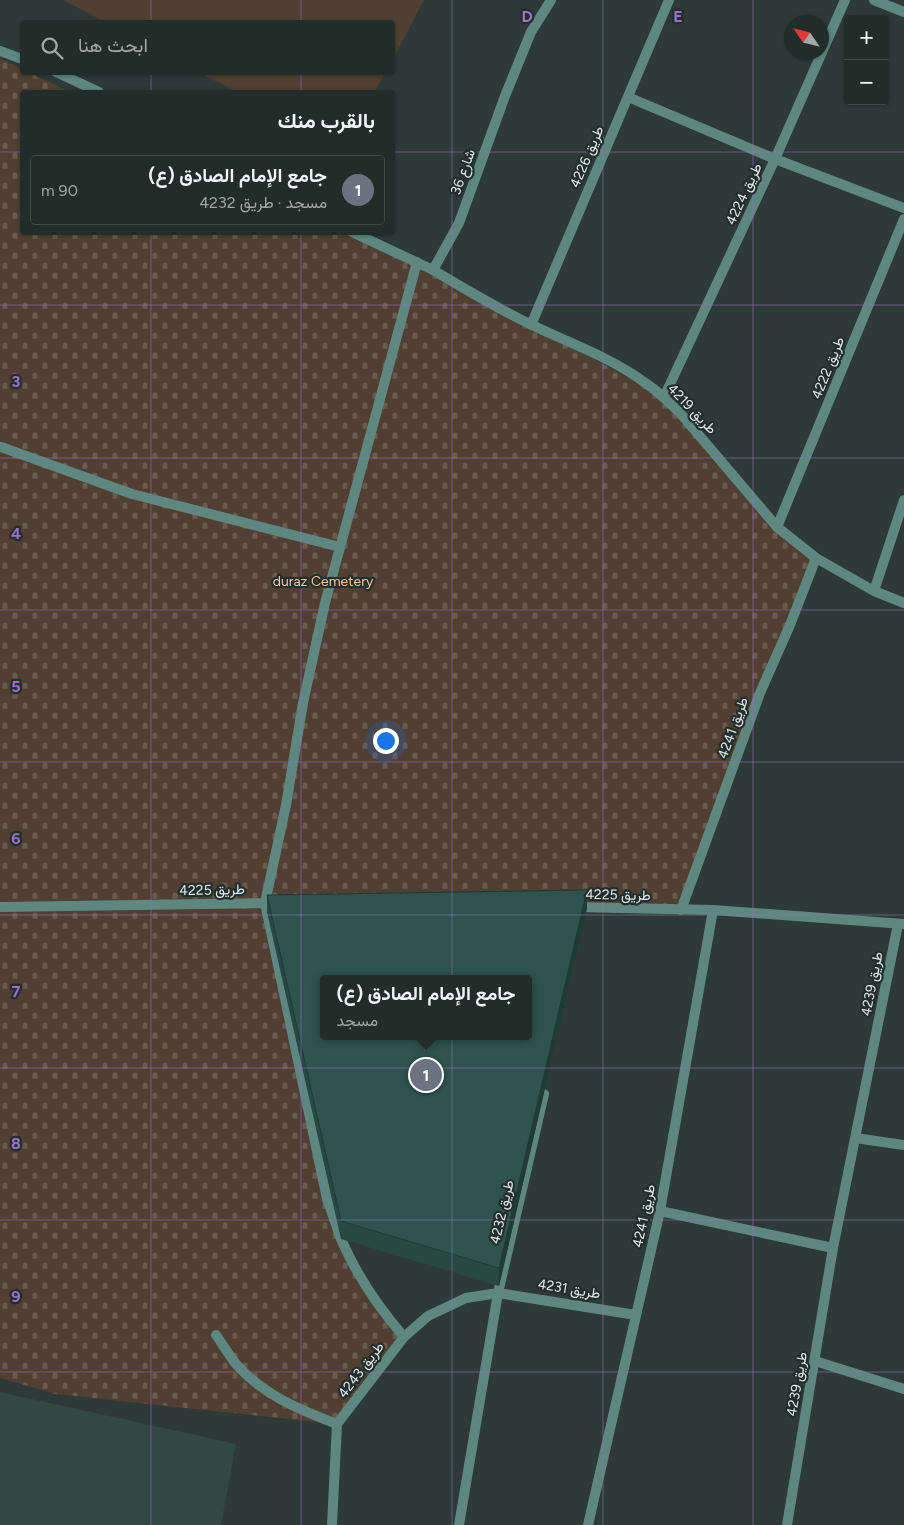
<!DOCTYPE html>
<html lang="ar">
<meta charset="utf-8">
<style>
body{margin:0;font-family:Figtree,Vazirmatn,sans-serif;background:#2e3835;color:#f1f3f6;direction:rtl}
.controls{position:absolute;right:15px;top:15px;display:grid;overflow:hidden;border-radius:5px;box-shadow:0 1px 4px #0004}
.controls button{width:45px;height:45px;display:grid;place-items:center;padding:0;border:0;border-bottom:1px solid #3f4846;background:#222c29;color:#f1f3f6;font:25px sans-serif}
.compass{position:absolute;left:784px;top:15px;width:45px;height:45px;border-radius:50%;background:#222c29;box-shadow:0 1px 4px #0004;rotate:305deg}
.you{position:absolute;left:385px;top:740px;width:18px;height:18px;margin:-12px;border:4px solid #fff;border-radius:50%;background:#1a73e8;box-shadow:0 0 0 8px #1a73e833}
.badge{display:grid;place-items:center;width:32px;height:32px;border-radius:50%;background:#fb9e51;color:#fff;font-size:16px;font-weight:700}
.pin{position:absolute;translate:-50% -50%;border:2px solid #fff;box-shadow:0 1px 5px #0006}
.popup{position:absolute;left:320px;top:975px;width:212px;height:65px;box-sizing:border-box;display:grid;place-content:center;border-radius:5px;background:#222c29;filter:drop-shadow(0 1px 4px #0005);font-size:16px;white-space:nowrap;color:#a2a7a8}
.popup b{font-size:19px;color:#f1f3f6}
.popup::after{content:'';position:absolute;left:50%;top:100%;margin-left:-10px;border:10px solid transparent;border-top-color:#222c29}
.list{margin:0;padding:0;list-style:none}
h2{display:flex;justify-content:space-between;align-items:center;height:65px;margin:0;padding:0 20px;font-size:21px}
h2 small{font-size:16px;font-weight:400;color:#a2a7a8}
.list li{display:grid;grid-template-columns:32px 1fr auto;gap:15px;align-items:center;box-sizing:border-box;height:70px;margin:0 10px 10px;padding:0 10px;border:1px solid #3f4846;border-radius:5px}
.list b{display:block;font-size:19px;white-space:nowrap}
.list p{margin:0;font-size:16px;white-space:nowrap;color:#a2a7a8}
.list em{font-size:16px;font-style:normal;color:#a2a7a8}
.icon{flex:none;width:28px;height:28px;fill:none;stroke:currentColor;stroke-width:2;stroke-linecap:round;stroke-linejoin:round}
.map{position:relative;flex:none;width:904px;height:1525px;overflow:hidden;direction:ltr}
.search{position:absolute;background:#222c29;box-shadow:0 1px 4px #0004;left:20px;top:20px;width:375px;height:55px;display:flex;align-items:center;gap:12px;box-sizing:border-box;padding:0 18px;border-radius:5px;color:#a2a7a8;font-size:19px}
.panel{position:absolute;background:#222c29;box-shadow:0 1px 4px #0004;left:20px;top:90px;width:375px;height:145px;border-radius:5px;direction:rtl}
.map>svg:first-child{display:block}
</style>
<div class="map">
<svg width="904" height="1525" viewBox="0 0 904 1525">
<defs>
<pattern id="cemetery-stones" width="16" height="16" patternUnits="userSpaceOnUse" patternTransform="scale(1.25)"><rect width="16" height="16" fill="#503f32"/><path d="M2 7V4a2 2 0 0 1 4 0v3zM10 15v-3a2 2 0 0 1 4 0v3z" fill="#695b50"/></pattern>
</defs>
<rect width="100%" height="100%" fill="#2d3a37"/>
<path fill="#334743" d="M0,1392l236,52 -15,81h-221z"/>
<path fill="url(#cemetery-stones)" d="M0,58l22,11v3l8,1 40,19h-48v140l326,1 183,92 133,72 113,130 39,31 -135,352 -416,-7 38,181 38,155 63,98 -67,87 -282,-30 -55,-16z"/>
<path fill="#503f32" d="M63,0h361l-31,59 -1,-37h-287z
M200,73h185l-10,19h-138z"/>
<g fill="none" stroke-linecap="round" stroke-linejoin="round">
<path stroke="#5e887f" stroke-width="10" d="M775,159l129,49
M1,447l131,47 208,53
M404,1337c-25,-29 -48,-63 -63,-98 -5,-13 -9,-27 -14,-40l-62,-296 21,-98 17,-102 22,-100 92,-341"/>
<path stroke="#5e887f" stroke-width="10" d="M874,0l30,12
M628,97l147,62
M433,270c32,19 65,39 99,55 37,18 78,32 112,57 14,9 25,20 37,32l96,113 39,31 58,33 30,12
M531,325l138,-325
M664,397l111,-238 70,-159
M777,527l127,-308
M874,591l30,-91
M0,907l279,-4
M576,907l137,3 191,14
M681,910l79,-217 30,-68 26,-67
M855,1138l49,7
M660,1211l173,37
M216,1335c7,10 13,20 20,29 27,31 64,46 101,60
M815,1361l89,28
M332,1525l5,-101 67,-87 24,-21 38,-18 32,-5 138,22
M459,1525l39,-232 46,-199
M588,1525l72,-314 53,-301
M787,1525l46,-277 65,-324"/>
<path stroke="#5e887f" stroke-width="10" d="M0,51l22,8
M56,72l43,20
M352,232l81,38 26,-47 46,-127 26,-64 20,-32"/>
</g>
<path fill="#284842" d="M267,895l320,13 -88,378 -158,-47 -74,-327z"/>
<path fill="#203b36" d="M587,890v18l-88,378v-18z"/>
<path fill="#2e544d" stroke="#203b36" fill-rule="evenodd" d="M587,890l-88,378 -158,-47 -74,-326zM324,979h204v57h-204z"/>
<path fill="none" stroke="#9f6ecd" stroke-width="1" stroke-opacity="0.55" d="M151,0v22M301,0v22M452,0v1525M603,0v1525M753,0v1525M151,72v20M301,72v20M0,152h22M392,152h512M151,232v1293M301,232v1293M0,305h904M0,458h904M0,610h904M0,762h904M0,915h904M0,1068h904M0,1220h904M0,1372h904"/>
<g text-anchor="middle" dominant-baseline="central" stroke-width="4.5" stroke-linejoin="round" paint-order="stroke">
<g font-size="14" fill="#e1e9e7" stroke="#232f2d">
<text transform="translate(587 157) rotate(-67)">طريق 4226</text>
<text transform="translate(463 172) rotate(-70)">شارع 36</text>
<text transform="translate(744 194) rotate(-65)">طريق 4224</text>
<text transform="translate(828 368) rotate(-68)">طريق 4222</text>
<text transform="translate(692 409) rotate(46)">طريق 4219</text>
<text transform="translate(733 728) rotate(-70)">طريق 4241</text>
<text transform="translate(212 890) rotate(-1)">طريق 4225</text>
<text transform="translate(618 895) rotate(1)">طريق 4225</text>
<text transform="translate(872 984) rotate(-79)">طريق 4239</text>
<text transform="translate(502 1212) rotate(-77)">طريق 4232</text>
<text transform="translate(644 1216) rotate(-78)">طريق 4241</text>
<text transform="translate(569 1289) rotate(9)">طريق 4231</text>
<text transform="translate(361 1370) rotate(-53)">طريق 4243</text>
<text transform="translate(797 1384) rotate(-80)">طريق 4239</text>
</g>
<g font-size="14" fill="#fac7a2" stroke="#232f2d">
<text x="323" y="581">duraz Cemetery</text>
</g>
</g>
<g font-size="16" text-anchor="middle" font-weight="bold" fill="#9f6ecd" stroke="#232f2d" stroke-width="4.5" stroke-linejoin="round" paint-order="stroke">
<text x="527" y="22">D</text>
<text x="678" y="22">E</text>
<text x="16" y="387">3</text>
<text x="16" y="539">4</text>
<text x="16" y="692">5</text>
<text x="16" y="844">6</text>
<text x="16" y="997">7</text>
<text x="16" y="1149">8</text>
<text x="16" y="1302">9</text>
</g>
</svg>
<div class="controls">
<button>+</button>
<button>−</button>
</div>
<svg class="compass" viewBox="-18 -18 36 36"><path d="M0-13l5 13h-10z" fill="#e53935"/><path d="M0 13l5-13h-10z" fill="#a2a7a8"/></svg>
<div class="you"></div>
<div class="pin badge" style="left:426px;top:1075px;background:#6b7280">1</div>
<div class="popup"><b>جامع الإمام الصادق (ع)</b>مسجد</div>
<div class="search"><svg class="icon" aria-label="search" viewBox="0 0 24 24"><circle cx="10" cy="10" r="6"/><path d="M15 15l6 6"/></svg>ابحث هنا</div>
<section class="panel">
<h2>بالقرب منك<small></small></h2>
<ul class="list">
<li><span class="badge" style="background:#6b7280">1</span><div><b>جامع الإمام الصادق (ع)</b><p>مسجد · طريق 4232</p></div><em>90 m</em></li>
</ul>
</section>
</div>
